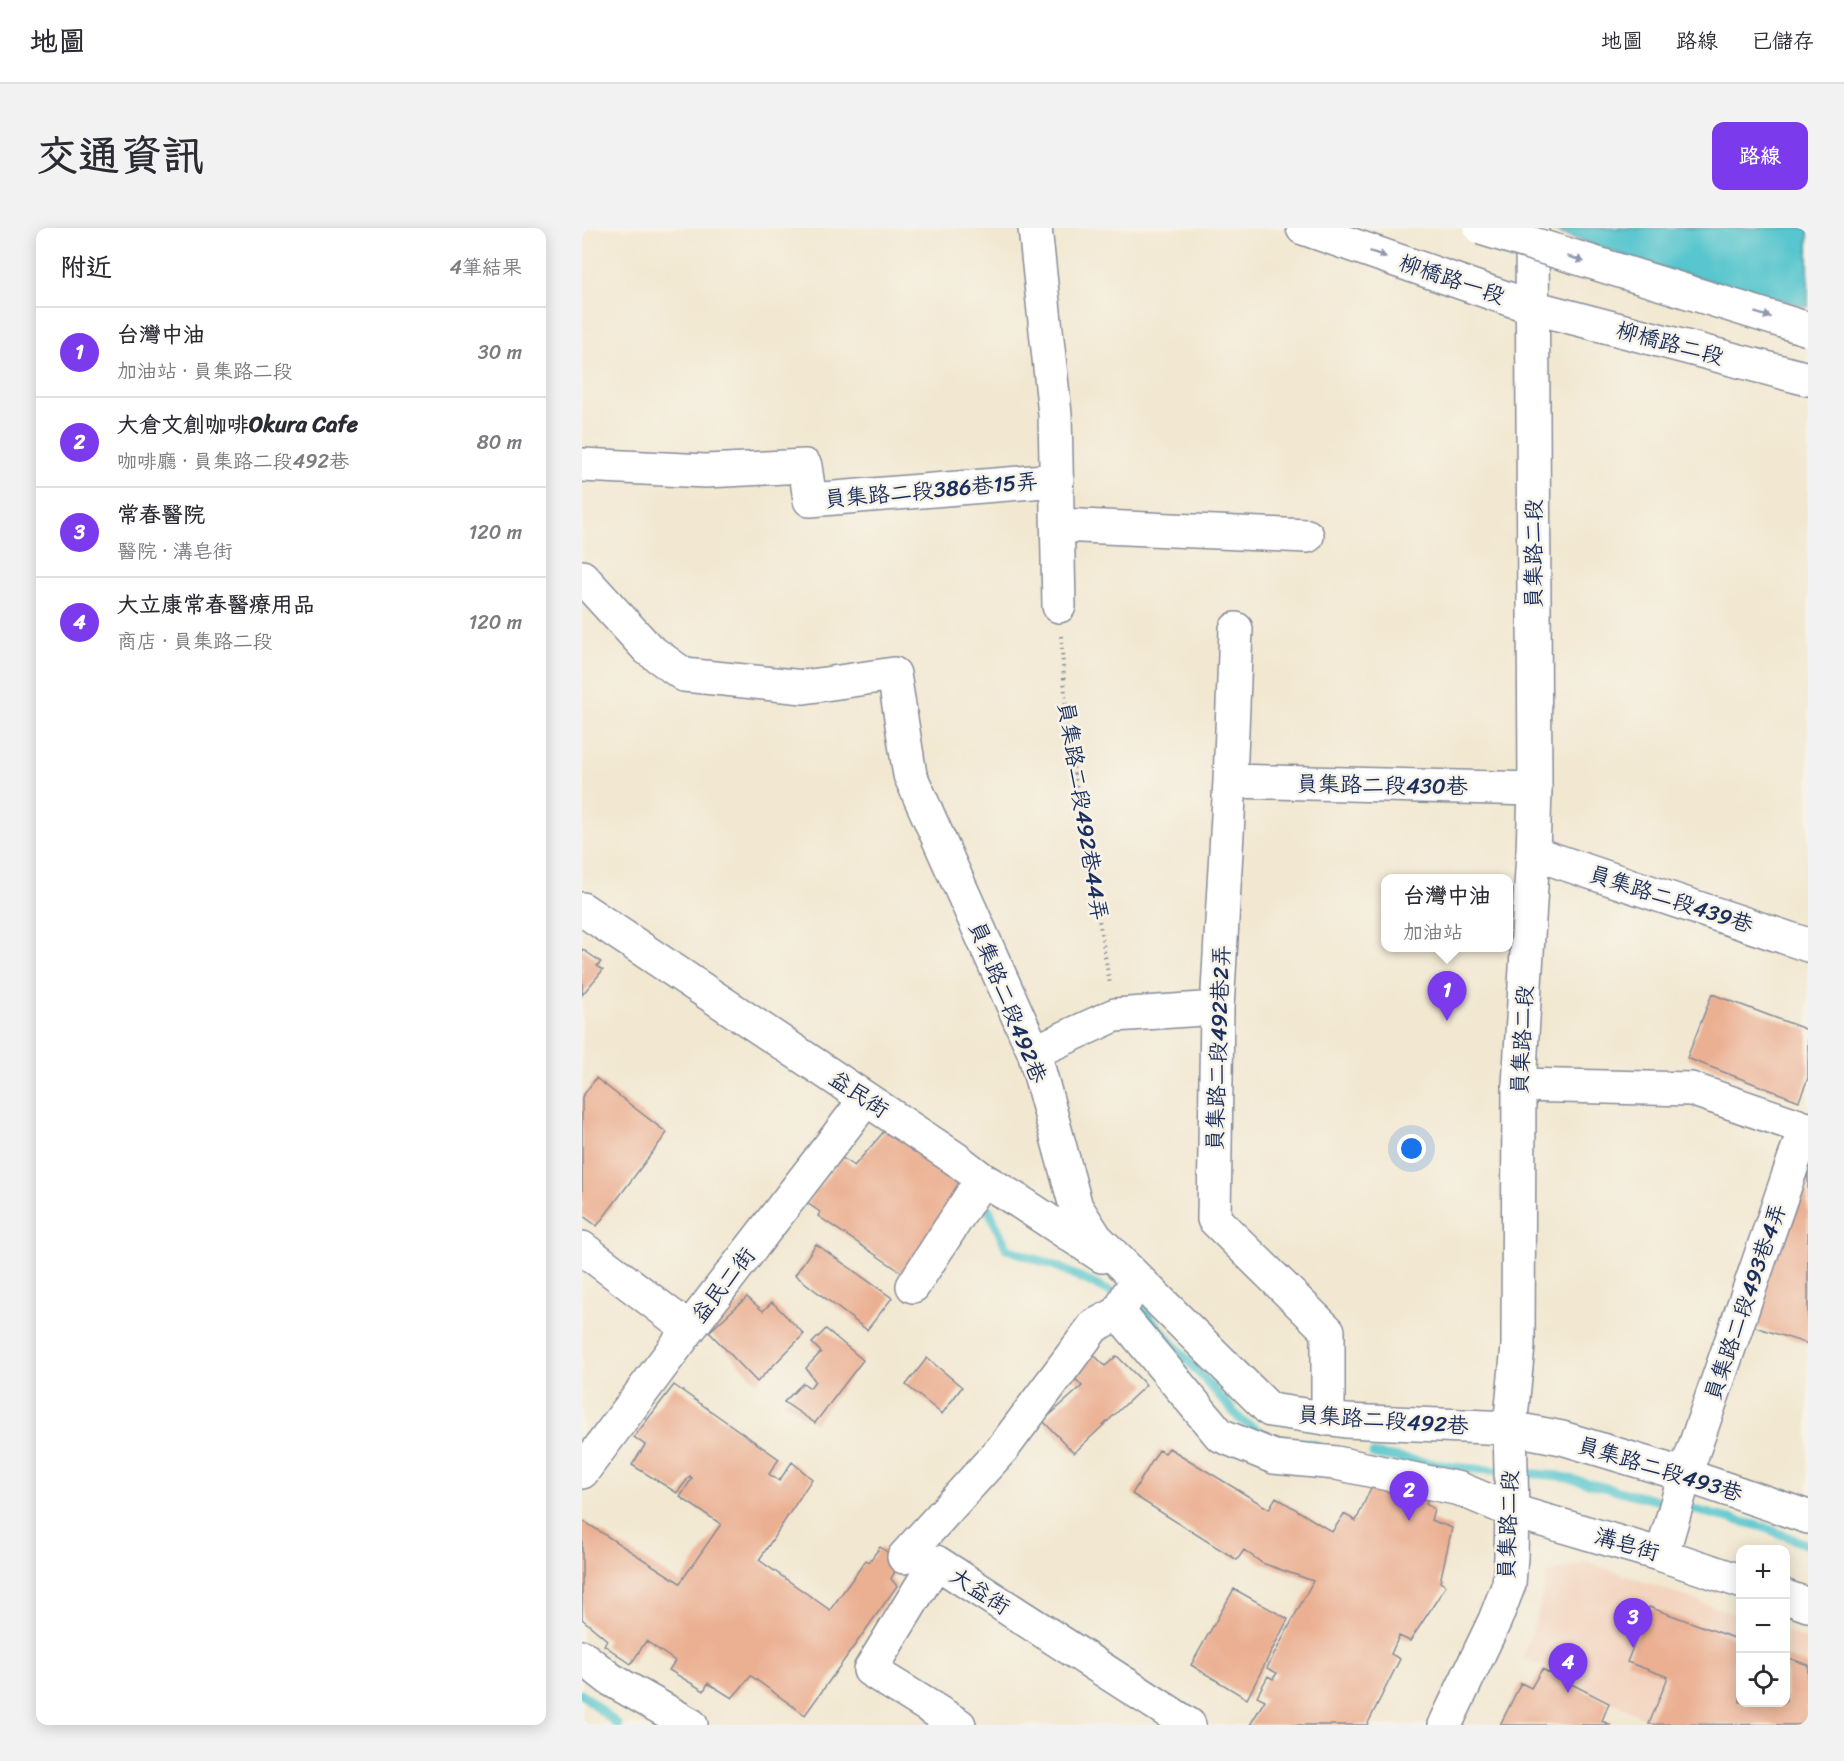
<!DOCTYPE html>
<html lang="zh-TW">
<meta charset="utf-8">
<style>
body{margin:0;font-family:Sriracha,"LXGW WenKai TC",sans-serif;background:#f2f2f3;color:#2b2b33}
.controls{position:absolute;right:18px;bottom:18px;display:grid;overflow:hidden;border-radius:12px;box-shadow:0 3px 15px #0003}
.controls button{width:54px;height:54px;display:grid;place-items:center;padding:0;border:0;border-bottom:2px solid #e1e1e2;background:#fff;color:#2b2b33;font:30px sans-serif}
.you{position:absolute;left:830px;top:921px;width:21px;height:21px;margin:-15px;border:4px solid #fff;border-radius:50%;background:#1a73e8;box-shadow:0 0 0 9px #1a73e833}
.badge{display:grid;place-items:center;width:39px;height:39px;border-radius:50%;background:#7c3aed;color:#fff;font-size:20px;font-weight:700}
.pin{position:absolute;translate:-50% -50px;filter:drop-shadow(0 2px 3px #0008)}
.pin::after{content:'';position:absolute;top:32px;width:21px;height:18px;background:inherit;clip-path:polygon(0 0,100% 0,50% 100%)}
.popup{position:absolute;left:799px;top:646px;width:132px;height:78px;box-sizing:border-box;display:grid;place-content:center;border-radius:12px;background:#fff;filter:drop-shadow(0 2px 4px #0005);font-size:20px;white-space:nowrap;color:#7c7c81}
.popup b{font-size:22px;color:#2b2b33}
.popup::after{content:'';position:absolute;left:50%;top:100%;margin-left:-12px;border:12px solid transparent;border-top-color:#fff}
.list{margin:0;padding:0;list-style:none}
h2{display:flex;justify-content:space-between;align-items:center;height:78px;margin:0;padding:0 24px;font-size:26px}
h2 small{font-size:20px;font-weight:400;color:#7c7c81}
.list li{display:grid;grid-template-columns:39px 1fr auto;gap:18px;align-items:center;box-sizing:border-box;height:90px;padding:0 24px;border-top:2px solid #e1e1e2}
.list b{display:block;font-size:22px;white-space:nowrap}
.list p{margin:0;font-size:20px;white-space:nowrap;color:#7c7c81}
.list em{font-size:20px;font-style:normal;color:#7c7c81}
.icon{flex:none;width:33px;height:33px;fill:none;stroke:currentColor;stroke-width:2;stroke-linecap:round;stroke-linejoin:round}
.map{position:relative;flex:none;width:1226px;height:1497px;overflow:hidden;border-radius:12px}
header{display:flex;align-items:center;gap:36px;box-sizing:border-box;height:84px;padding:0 30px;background:#fff;border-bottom:2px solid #e1e1e2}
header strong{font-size:28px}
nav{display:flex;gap:33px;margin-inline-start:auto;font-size:21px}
.intro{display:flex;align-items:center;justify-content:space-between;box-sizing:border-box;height:144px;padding:0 36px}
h1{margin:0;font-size:42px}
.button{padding:15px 27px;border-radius:12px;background:#7c3aed;color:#fff;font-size:21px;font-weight:700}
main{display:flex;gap:36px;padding:0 36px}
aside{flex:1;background:#fff;border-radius:12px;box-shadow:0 3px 15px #0003}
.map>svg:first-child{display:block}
</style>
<header>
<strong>地圖</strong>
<nav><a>地圖</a><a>路線</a><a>已儲存</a></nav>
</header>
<div class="intro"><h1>交通資訊</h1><a class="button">路線</a></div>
<main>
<aside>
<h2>附近<small>4筆結果</small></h2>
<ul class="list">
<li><span class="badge">1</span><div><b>台灣中油</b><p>加油站 · 員集路二段</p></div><em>30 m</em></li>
<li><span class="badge">2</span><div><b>大倉文創咖啡Okura Cafe</b><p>咖啡廳 · 員集路二段492巷</p></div><em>80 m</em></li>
<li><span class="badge">3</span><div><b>常春醫院</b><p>醫院 · 溝皂街</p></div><em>120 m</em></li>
<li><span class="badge">4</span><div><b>大立康常春醫療用品</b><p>商店 · 員集路二段</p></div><em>120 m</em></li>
</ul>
</aside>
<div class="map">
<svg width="1226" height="1497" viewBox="0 0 1226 1497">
<rect width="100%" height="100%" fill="#f7f3e8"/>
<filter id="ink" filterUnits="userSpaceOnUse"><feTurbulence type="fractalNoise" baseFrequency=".0167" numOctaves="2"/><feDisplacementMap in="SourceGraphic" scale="12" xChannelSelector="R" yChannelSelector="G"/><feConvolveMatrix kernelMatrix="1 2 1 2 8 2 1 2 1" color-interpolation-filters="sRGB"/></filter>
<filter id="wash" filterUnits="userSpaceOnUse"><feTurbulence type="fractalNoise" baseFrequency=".008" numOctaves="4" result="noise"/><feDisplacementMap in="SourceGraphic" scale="24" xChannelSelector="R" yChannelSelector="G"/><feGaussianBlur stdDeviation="1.35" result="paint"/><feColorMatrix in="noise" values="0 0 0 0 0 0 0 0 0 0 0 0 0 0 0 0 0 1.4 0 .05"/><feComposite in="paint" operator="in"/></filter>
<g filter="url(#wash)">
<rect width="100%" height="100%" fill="#f2e8d1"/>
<path fill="#f3d4bf" d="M1006,1334l152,54v86h46v-70l22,8v85h-162l2,-5 -126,-63 12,-31 14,-52z"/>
<path fill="#58c6ce" stroke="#3a7a96" stroke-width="1.5" d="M964,0h262v79l-160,-43z"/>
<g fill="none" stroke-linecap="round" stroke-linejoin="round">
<path stroke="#58c6ce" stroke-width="9" d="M394,972l13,10 18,39 51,18 80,38 103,115 29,18 45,7
M791,1226l80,13 106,9 204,51 45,18
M0,1466l36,31"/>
</g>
<g id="blocks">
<path fill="#ebaf91" d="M0,721l19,13 -4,4 6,4 -21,25z
M1130,766l96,36v48l-9,23 -112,-43z
M14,850l71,55 -70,93 -15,-11v-118z
M305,900l77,54 -60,92 -86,-58 2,-4 -13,-9 35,-45 12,8z
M1226,904v212l-62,-20z
M234,1016l76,54 -25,32 -72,-55z
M165,1069l16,14 9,-9 32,32 -47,48 -48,-50z
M244,1101l37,31 -48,63 -31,-21 19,-19 7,5 5,-7 -9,-13 15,-16 -9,-9z
M507,1122l16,16 12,-10 29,29 -72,68 -31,-32 39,-35 -12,-13z
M345,1130l35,29 -20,27 -36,-29z
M92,1157l105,74 -10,15 10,7 13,-19 20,17 -53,81 71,50 36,-50 3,2 11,-15 20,14 -9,18 6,7 -92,129 -54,-39 -19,22 -24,-15 -4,8 -35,-21 6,-9 -29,-20 -15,23 -27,-19 3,-5 -25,-21v-99l98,63 41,-59 -41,-27 12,-19 -2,-2 -13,17 -45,-28 13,-20 -11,-8z
M587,1220l100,61 7,-12 56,35 12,-18 12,7 17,-38 56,11 -3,10 8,5 -3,11 21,8 -12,54 6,4 -36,55 -11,-5 -8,18 9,5 -33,66h-117l15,-25 -8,-4 11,-20 5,3 4,-6 -10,-5 46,-87 -51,-18 -18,-13 -7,10 -105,-66 27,-44 6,3z
M652,1361l54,30 -41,80 -56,-34z
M1067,1379l91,33v62h46v-45l22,8v60l-159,-1 19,-47 -41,-15z
M960,1441l67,34 -7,18 9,4h-111l21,-42 10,5z"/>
</g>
</g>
<g filter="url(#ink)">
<use href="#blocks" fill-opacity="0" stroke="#868c98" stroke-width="1.5"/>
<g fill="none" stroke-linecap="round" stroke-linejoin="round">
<defs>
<path id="minor" d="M453,0l20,186 4,192
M0,237l124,6 99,-5 5,34 247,-20
M476,297l249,11
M0,349l66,72 36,26 120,12 90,-13 16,101 124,277 42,155 20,31 174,172 76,11 164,7 52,10 123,37 123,42
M654,401l-6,152 -13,227 -3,211 114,112v88
M648,553l305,8
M951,625l275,92
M0,681l374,250 26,20 38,23 82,54
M452,824l81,-37 102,-7
M937,857l172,4 105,36
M0,1020l107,81
M331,1058l69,-107
M537,1085l101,122 54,22 62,6 124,26 52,22 150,44 78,26
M0,1244l107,-143 177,-230
M1080,1327l23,-80 120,-347
M322,1329l99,-109 91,-122 25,-13 10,-20
M1204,1369l22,8
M0,1429l28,22 81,46
M377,1497l-89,-55 66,-108 253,163"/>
<path id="major" d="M721,0l229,79 276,72
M863,1497l50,-105 14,-36 2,-27 1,-46 -2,-83 8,-82 1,-261 14,-232 2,-64 -3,-561"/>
</defs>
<use href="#minor" stroke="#868c98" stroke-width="36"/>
<use href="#major" stroke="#868c98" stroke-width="36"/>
<path stroke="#868c98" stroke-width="4" stroke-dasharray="1.5 4.5" stroke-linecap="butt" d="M479,408l7,101 42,248"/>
<use href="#minor" stroke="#fff" stroke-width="33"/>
<use href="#major" stroke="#fff" stroke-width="33"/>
<defs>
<path id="highway-bridge" d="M899,0l327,101"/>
</defs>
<use href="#highway-bridge" stroke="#868c98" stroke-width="36" stroke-linecap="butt"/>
<use href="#highway-bridge" stroke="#fff" stroke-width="33"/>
</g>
<defs><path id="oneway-solid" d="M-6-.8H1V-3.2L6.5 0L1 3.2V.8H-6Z" transform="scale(1.5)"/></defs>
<g fill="#8d97ae">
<use href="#oneway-solid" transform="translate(796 26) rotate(19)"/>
<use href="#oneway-solid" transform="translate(994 31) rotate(18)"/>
<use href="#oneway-solid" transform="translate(1181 87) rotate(17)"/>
</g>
</g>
<g text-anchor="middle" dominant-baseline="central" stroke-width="5" stroke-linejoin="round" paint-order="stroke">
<g font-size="22" fill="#1b2f5e" stroke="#f7f3e8">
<text transform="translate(870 51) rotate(19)">柳橋路一段</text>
<text transform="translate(1088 115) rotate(15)">柳橋路二段</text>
<text transform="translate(349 262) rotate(-5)">員集路二段386巷15弄</text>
<text transform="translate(951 326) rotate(-90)">員集路二段</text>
<text transform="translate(800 557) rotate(1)">員集路二段430巷</text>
<text transform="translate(501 583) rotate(81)">員集路二段492巷44弄</text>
<text transform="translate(1089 671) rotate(18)">員集路二段439巷</text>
<text transform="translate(426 774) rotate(68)">員集路二段492巷</text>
<text transform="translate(940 812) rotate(-87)">員集路二段</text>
<text transform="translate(636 820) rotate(-88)">員集路二段492巷2弄</text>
<text transform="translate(277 866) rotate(34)">益民街</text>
<text transform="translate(141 1057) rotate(-52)">益民二街</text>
<text transform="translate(1163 1074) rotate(-71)">員集路二段493巷4弄</text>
<text transform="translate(801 1192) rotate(4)">員集路二段492巷</text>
<text transform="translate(1078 1241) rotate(17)">員集路二段493巷</text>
<text transform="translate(926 1297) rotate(-88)">員集路二段</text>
<text transform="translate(1045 1316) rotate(16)">溝皂街</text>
<text transform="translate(398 1363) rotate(33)">大益街</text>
</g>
</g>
</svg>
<div class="controls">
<button>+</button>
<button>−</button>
<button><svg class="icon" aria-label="locate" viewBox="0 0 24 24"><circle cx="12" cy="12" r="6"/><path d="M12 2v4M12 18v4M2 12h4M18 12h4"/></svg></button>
</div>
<div class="you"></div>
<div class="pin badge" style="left:865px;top:793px">1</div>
<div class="popup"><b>台灣中油</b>加油站</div>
<div class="pin badge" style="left:827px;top:1293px">2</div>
<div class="pin badge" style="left:1051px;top:1420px">3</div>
<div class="pin badge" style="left:986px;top:1465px">4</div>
</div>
</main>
